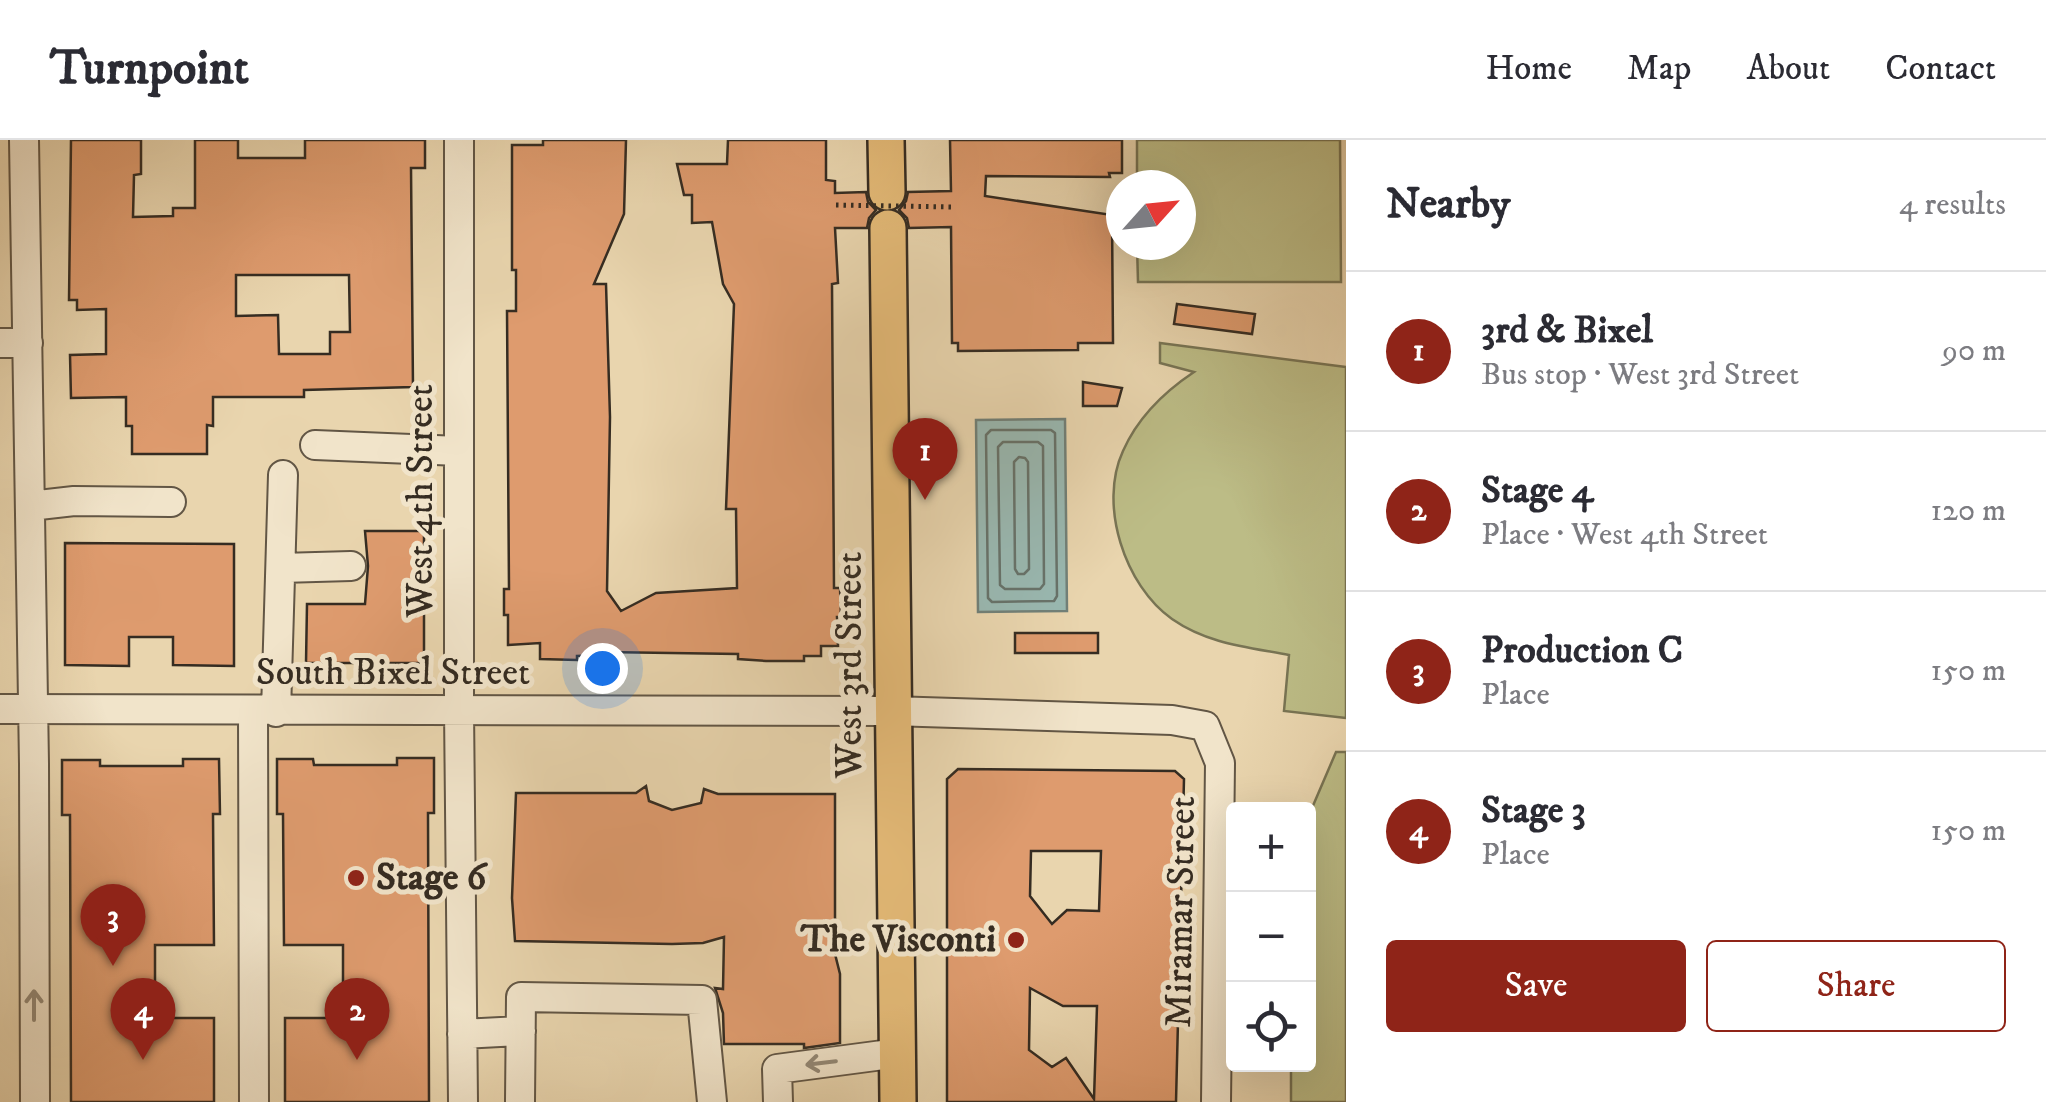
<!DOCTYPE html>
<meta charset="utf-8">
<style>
body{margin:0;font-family:"IM FELL DW Pica",serif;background:#f7f7f7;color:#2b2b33}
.controls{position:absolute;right:30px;bottom:30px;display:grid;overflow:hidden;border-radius:10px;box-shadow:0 10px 40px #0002}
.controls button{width:90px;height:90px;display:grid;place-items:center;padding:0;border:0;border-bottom:2px solid #e1e1e2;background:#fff;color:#2b2b33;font:50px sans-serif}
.compass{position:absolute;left:1106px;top:30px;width:90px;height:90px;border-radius:50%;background:#fff;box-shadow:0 10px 40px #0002;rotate:63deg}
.you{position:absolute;left:602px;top:528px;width:35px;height:35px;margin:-25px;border:8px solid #fff;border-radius:50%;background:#1a73e8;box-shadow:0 0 0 15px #1a73e833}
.badge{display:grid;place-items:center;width:65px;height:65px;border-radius:50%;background:#8f2418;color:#fff;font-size:32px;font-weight:700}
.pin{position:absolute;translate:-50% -82px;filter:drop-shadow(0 2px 5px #0008)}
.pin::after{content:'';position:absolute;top:52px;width:35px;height:30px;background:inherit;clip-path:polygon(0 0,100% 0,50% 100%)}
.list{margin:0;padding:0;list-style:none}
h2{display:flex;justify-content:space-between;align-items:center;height:130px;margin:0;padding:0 40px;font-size:42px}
h2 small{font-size:32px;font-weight:400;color:#7c7c81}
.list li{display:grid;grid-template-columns:65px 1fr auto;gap:30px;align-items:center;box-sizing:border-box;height:160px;padding:0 40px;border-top:2px solid #e1e1e2}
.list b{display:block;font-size:38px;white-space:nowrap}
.list p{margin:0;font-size:32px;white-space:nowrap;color:#7c7c81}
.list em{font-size:32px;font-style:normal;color:#7c7c81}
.actions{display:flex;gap:20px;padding:30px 40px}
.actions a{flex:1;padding:22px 0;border:2px solid #8f2418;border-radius:10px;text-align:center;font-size:35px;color:#8f2418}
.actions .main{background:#8f2418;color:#fff}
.icon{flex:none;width:55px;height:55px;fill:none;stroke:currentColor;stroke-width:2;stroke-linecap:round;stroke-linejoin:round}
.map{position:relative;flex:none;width:1346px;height:962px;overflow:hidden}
header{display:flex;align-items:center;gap:60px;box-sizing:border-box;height:140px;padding:0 50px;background:#fff;border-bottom:2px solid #e1e1e2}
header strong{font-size:48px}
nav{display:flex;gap:55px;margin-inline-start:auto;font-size:35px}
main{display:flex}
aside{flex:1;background:#fff}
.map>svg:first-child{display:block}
</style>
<header>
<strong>Turnpoint</strong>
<nav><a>Home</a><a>Map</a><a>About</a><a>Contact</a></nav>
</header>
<main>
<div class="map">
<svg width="1346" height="962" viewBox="0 0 1346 962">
<rect width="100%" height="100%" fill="#e9d5ae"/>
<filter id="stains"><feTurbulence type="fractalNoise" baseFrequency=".002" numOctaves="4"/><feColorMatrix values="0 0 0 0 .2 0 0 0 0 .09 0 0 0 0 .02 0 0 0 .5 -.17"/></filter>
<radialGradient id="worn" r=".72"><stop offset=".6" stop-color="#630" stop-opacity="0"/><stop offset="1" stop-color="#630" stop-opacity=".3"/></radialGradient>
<path fill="#bcbc86" stroke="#787454" stroke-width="2.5" d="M1137,0h203l1,142h-203l-1,-37h44v-60h-44z
M1160,203l186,24v351l-62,-7 5,-56c-42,-8 -81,-11 -117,-36 -47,-33 -74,-114 -49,-168 15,-34 41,-59 71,-79l-34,-9z
M1336,612h10v350h-55v-37l17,-1 1,-249z"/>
<path fill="#99b8b1" stroke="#718078" stroke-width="2.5" d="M1065,279l2,192 -89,1 -2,-192z"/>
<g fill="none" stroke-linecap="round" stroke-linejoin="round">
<path stroke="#67726a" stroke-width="2.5" d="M991,290h60l4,3 2,163 -3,5 -62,1 -4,-4 -2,-163z
M1003,302h35l5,4 1,138 -4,5h-35l-5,-4 -2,-138z
M1019,317l6,1 3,4 1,107 -5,5h-6l-3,-5 -1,-107z"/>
</g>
<path fill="#de9b6e" stroke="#352c22" stroke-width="2.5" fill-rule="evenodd" d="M71,0h70v34l-7,1 -1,42 40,-1v-8h22v-68h43v18h67v-18h120v28h-14l2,219 -109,3v7h-91v29l-6,-1v29h-75v-28h-6v-29l-55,1 -1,-43 36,-1v-45l-29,1v-10h-8zM236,135h113l1,57h-20v22h-51l-1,-39 -42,1z
M543,0h83l-2,74 -30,70h12l4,133 -3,174 14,20 35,-18 81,-5 -1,-79h-10l8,-205 -11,-20 -11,-62 -20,1v-28h-8l-7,-31h50l1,-24h98v40l9,1v12l31,-1 2,10 8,8 -7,8 -2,10h-32l3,55 -6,1 2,304h6l1,29h-4l1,29h-17v10h-17v5h-38l-28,-2v-5l-134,-2v3l-27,1v4l-37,-1v-16l-32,2v-30h-4v-26h5l-2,-278h9v-41h-4v-125h31z
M950,0h172v33h-13l1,4 -124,-1 -1,20 127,19 1,128h-35v7l-120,1v-8h-6l-1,-116 -42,1 -2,-10 -8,-8 7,-9 2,-9 43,-1z
M1177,164l78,10 -3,20 -78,-10z
M1083,242l39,6 -5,18h-34z
M365,391h59v132h-118l1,-59h58l3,-38z
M65,403l169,1v122l-61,-1v-28h-44v29l-64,-1z
M1015,493h83v20h-83z
M397,618h37v55h-6l1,289h-144v-84h58v-73h-59l-1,-131h-6v-55h36l1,6h83z
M183,619h36l1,55h-7l1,131h-59v73h59v84h-143l-1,-287h-8v-55h38v6h83z
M958,629l217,2 9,8 -8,323h-229v-323zM1031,711h70l-2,60 -32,-1 -15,14 -22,-28zM1030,848l33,18h34l-3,93 -28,-41 -14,9 -23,-17z
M646,646l3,15 23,9 29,-7 3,-14 14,5h117v160l5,20v69l-36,5v-4h-80l-1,-31 -8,-25 8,1 1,-52 -21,6 -31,1 -157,-3 -3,-43 4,-105h120z"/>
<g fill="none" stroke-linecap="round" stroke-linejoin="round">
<defs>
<path id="minor" d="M24,0l10,624 1,338
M459,0v569l4,393
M0,203h28
M315,305l144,6
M30,366l44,-5 97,1
M281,428l70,-2
M0,569l891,2 281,9 33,6 15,37 -4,339
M253,571l1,391
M276,572l7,-237
M462,894l59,-3
M520,962l1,-105 181,3 10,102
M778,962l-1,-33 121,-16"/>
<path id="major" d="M886,0l1,52
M888,88l10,874"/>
</defs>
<use href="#minor" stroke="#625645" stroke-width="32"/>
<use href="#major" stroke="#352c22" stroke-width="40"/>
<use href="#minor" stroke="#f1e4ca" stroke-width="28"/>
<use href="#major" stroke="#e4ba77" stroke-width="35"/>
<path stroke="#352c22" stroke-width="5" stroke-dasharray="2.5 5" stroke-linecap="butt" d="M836,65l117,2"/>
</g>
<defs><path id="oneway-shaft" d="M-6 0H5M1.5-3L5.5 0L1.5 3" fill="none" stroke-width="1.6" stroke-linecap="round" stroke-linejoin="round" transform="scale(2.5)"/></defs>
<g stroke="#938876">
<use href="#oneway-shaft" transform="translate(34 865) rotate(-90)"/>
<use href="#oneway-shaft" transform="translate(821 923) rotate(173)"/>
</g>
<g fill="#8f2418" stroke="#f1e4ca" stroke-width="4">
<circle cx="356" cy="738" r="10"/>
<circle cx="1016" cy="800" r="10"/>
</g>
<g text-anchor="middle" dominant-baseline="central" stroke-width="10" stroke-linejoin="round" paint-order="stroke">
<g font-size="38" fill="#352c22" stroke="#f1e4ca">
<text transform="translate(421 361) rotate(-90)">West 4th Street</text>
<text transform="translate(850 525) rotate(-90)">West 3rd Street</text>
<text x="393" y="533">South Bixel Street</text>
<text transform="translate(1181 772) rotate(-89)">Miramar Street</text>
</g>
<g font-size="38" font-weight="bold" fill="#352c22" stroke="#f1e4ca" text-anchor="start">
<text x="376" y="738">Stage 6</text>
<text x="996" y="800" text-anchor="end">The Visconti</text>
</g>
</g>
<rect width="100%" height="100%" filter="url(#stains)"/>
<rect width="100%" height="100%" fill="url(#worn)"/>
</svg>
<div class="controls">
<button>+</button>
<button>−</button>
<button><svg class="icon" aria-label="locate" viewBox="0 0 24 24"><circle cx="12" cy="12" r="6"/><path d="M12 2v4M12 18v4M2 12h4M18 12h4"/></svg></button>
</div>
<svg class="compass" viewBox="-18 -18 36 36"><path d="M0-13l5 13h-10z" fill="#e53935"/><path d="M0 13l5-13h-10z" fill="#7c7c81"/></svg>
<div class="you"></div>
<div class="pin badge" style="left:925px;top:360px">1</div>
<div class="pin badge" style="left:357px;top:920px">2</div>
<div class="pin badge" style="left:113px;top:826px">3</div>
<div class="pin badge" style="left:143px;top:920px">4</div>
</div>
<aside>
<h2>Nearby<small>4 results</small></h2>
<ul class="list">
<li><span class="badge">1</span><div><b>3rd &amp; Bixel</b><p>Bus stop · West 3rd Street</p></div><em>90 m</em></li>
<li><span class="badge">2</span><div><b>Stage 4</b><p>Place · West 4th Street</p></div><em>120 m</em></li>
<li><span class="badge">3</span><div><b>Production C</b><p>Place</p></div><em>150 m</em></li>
<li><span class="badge">4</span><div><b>Stage 3</b><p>Place</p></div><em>150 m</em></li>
</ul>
<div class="actions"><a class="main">Save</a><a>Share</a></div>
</aside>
</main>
